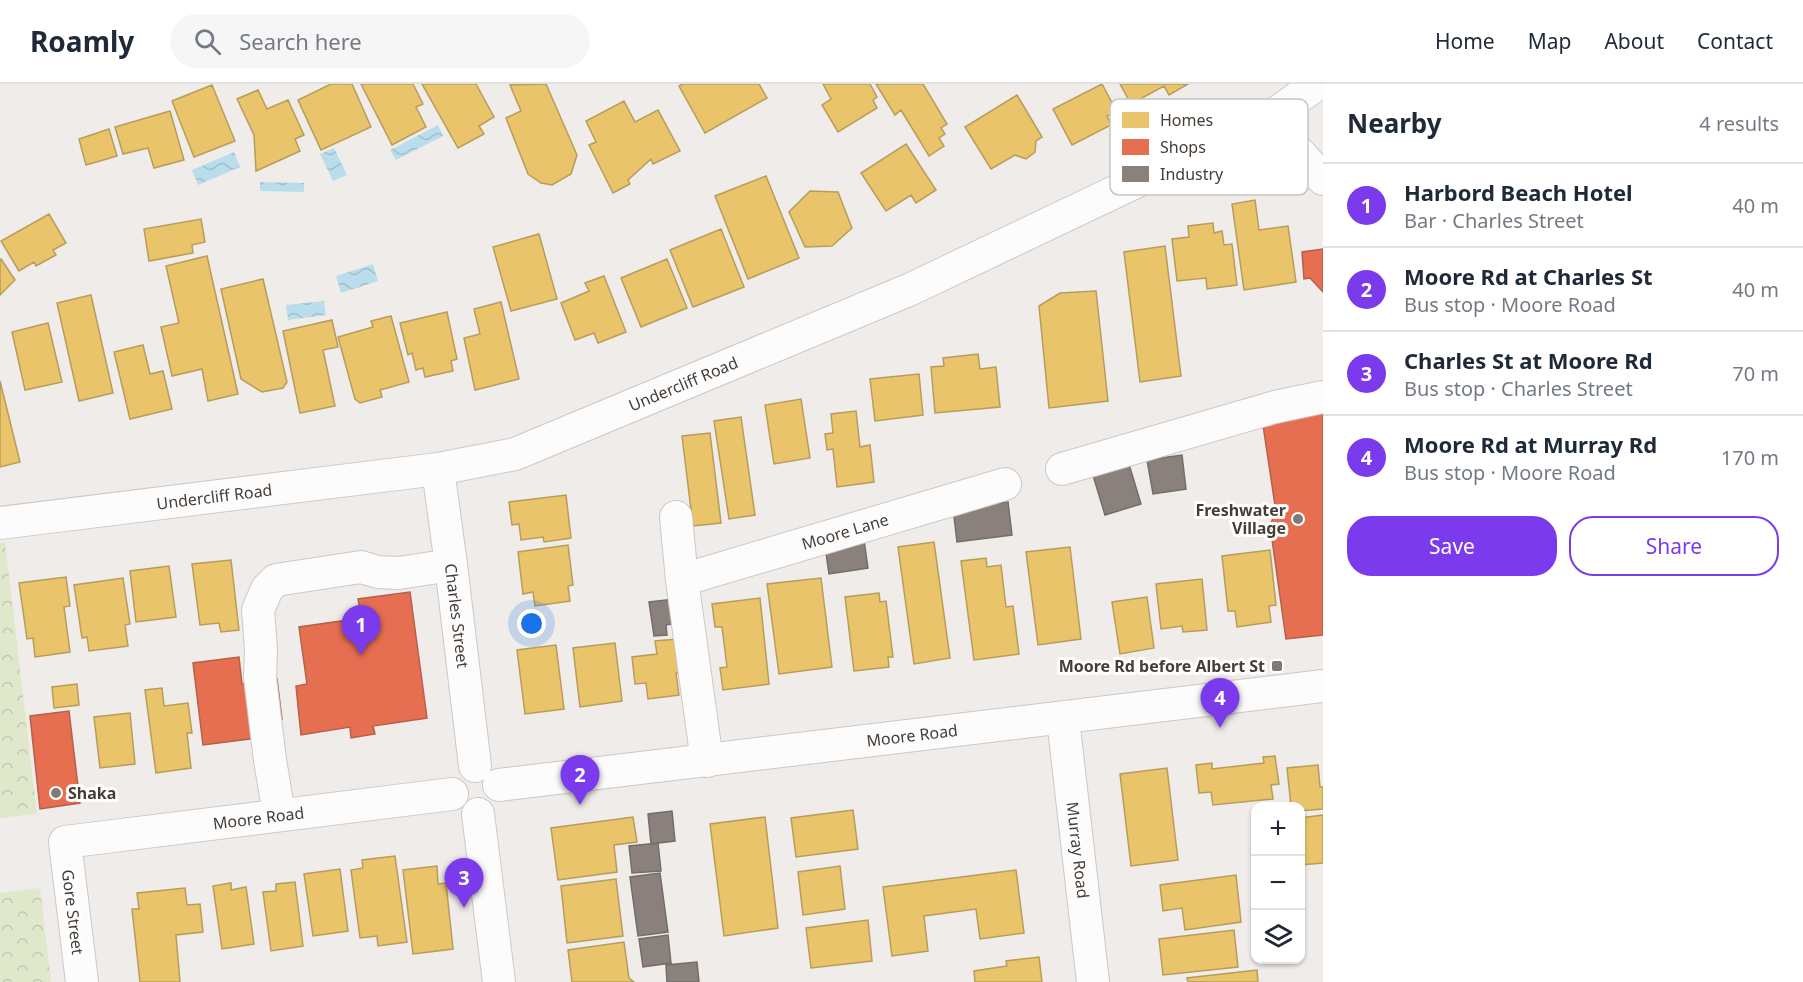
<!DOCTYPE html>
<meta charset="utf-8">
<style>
body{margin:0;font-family:"Noto Sans",sans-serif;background:#f6f6f7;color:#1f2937}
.controls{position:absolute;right:18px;bottom:18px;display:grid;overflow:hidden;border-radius:12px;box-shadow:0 2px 4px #0004}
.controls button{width:54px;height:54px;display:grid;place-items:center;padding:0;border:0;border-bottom:2px solid #e0e1e3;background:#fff;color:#1f2937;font:30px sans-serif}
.you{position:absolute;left:532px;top:540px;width:21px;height:21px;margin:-15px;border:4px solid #fff;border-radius:50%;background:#1a73e8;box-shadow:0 0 0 9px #1a73e833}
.badge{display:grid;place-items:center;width:39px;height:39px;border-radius:50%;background:#7c3aed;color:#fff;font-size:20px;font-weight:700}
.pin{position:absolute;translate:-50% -50px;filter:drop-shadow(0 2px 3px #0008)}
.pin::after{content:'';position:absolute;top:32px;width:21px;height:18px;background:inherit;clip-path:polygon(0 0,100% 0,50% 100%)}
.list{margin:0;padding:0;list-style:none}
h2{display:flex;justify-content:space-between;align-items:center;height:78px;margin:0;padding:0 24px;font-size:26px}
h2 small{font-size:20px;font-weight:400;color:#747a83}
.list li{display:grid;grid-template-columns:39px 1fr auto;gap:18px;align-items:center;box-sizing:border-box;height:84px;padding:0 24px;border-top:2px solid #e0e1e3}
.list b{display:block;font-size:22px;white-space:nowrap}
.list p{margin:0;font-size:20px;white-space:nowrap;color:#747a83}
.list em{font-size:20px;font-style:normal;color:#747a83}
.actions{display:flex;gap:12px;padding:18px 24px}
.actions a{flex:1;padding:14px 0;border:2px solid #7c3aed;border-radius:24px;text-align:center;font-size:21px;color:#7c3aed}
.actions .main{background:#7c3aed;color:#fff}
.icon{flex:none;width:33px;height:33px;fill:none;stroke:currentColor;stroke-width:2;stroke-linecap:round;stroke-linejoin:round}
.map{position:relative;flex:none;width:1323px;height:898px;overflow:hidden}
header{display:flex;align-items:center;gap:36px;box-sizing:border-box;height:84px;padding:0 30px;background:#fff;border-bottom:2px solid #e0e1e3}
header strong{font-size:28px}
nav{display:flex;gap:33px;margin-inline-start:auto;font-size:21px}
.search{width:420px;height:54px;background:#f6f6f7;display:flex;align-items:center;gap:15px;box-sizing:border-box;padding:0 21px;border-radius:33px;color:#747a83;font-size:22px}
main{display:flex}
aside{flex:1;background:#fff}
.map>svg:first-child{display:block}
</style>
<header>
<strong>Roamly</strong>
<div class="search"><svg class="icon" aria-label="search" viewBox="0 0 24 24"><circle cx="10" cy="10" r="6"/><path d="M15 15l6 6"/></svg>Search here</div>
<nav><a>Home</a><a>Map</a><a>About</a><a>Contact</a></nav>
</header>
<main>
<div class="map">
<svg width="1323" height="898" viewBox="0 0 1323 898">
<defs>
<pattern id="forest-crowns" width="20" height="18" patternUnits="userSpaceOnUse" patternTransform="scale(1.5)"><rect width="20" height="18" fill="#dfe8ca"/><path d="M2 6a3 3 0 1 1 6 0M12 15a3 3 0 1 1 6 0" fill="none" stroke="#c1c8ae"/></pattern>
<pattern id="water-waves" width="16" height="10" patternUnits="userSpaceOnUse" patternTransform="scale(1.5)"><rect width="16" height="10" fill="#baddec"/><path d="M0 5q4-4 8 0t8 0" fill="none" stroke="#a1bfcb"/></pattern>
</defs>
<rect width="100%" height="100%" fill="#efece9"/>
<path fill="url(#forest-crowns)" d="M5,458l32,272 -37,4v-274z
M40,804l11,94h-51v-89z"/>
<path fill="url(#water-waves)" d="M438,41l5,11 -47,24 -6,-10z
M334,64l13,27 -14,6 -13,-27z
M234,68l6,15 -42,18 -6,-15z
M260,98l44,1v9l-44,-1z
M373,180l5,17 -37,12 -5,-17z
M324,217l2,14 -38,5 -2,-15z"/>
<path fill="#e9c46a" stroke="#b89c5a" stroke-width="1.5" d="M331,0h21l19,43 -50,23 -23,-50z
M361,0h52l10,20 -7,3 10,20 -34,18z
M422,0h54l18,33 -15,9 5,8 -26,14z
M546,0l31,71 -6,19 -19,11 -11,-2 -13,-9 -22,-56 15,-7 -11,-26z
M683,0h76l8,14 -62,35 -26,-47z
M823,0h47l7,13 -4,3 4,8 -39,24 -16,-27 9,-6z
M876,0h47l24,40 -6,4 4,6 -6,4 5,8 -15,10 -28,-46 -6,5z
M1102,0l15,28 -10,4 4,9 -39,20 -19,-36z
M1120,0h68l-19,11 -5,-9 -33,18z
M212,1l23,56 -41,16 -22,-56z
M258,6l9,19 21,-9 16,35 -9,4 5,12 -44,20 -2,-36 -17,-36z
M1017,11l25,42 -6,4 -1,11 -9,7 -11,-4 -24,14 -26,-42z
M624,17l11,21 23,-12 22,41 -27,13 -2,-5 -23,21 2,4 -17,9 -24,-48 7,-3 -10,-21z
M170,27l14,49 -30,8 -6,-20 -25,6 -8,-27z
M109,45l8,27 -31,9 -7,-26z
M906,60l30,46 -20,13 -5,-8 -25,16 -25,-38z
M766,92l33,82 -51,21 -33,-83z
M810,107l28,1 14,36 -20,18 -27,1 -16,-35z
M1255,116l4,30 29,-4 8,56 -52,8 -12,-86z
M49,130l17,29 -13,7 3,5 -20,11 -2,-4 -15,9 -18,-30z
M201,135l4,23 -13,3 1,8 -44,8 -5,-32z
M1213,139l1,10 8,-2 2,14 8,-1 5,41 -30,4 -1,-11 -29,3 -5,-42 17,-2 -1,-11z
M721,145l23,58 -51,20 -23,-57z
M539,150l18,65 -46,12 -18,-64z
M1165,162l16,130 -41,6 -16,-130z
M207,172l31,138 -30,7 -6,-32 -30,7 -11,-49 18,-4 -13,-57z
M1,175l14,21 -15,15v-35z
M667,175l20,49 -46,19 -20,-49z
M604,192l22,56 -28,11 -4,-10 -19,7 -14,-37 28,-12 -4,-8z
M263,195l24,103 -4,6 -21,4 -21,-13 -20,-90z
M1096,207l12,110 -59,7 -10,-102 21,-13z
M91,211l22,98 -34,8 -22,-98z
M501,218l18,77 -44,11 -11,-52 16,-4 -6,-25z
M447,228l10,47 -6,2 2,10 -28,6 -2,-9 -7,2 -4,-17 -4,2 -8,-32z
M391,232l18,66 -29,8 2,7 -22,6 -5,-4 -17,-62 35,-10 -2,-6z
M332,236l6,27 -15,3 12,56 -35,7 -17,-82z
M48,239l14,59 -37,8 -13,-58z
M143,261l7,29 13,-3 9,38 -42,10 -16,-67z
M978,270l2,15 16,-2 4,40 -65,6 -4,-46 13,-1 -1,-8z
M919,290l4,41 -48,6 -5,-42z
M0,297l20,81 -20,5z
M801,315l9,59 -36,6 -9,-59z
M856,327l4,36 10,-2 4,37 -37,5 -4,-38 -6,1 -2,-16 8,-1 -2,-19z
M741,333l14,98 -26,4 -15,-98z
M710,349l11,90 -28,3 -11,-90z
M566,411l5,43 -27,4 -1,-5 -22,3 -2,-16 -7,1 -3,-23z
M934,458l16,116 -36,6 -16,-117z
M568,461l5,40 -5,1 2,15 -35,5 -2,-14 -10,2 -5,-42z
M1070,463l11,92 -43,6 -12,-93z
M1270,466l6,55 -7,1 2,16 -34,5 -2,-16h-7l-6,-55z
M986,474l1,9 14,-2 5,42 7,-1 6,48 -45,6 -13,-99z
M231,476l8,70 -18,2 -2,-9 -19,2 -8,-61z
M169,482l7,51 -40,5 -6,-51z
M66,493l4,29 -6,1 6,45 -35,5 -2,-19 -6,1 -8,-56z
M123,494l7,46 -5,1 3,21 -39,5 -2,-14 -5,1 -8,-53z
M821,494l11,89 -53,7 -12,-90z
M1202,495l5,51 -24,2 -1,-6 -21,3 -5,-45z
M879,509l1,9 6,-1 7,56h-5l1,10 -35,4 -9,-74z
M1147,513l7,51 -34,6 -8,-52z
M760,514l9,86 -46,6 -3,-22 7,-1 -5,-40h-7l-3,-23z
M678,555l4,34h-6l3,22 -31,4 -2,-16 -11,1 -3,-27 25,-3 -2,-13z
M615,559l7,58 -42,6 -7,-59z
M556,561l8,64 -39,5 -8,-64z
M77,600l2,21 -25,3 -2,-21z
M162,604l2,18 24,-3 4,30h-5l4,35 -35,5 -11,-83z
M130,629l5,51 -35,4 -6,-51z
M1275,672l4,28 -8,1 2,14 -60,6 -2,-13 -12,1 -3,-28 16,-2v6l52,-6 -1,-6z
M1318,681l2,22h3v22l-23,2v-5h-9l-4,-38z
M1167,684l11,92 -47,6 -11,-92z
M853,726l5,39 -62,8 -5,-39z
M1323,731v48l-23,2v-47z
M633,733l4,25 -23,3 3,27 -59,8 -7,-52z
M765,733l13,111 -54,8 -14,-112z
M395,772l12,86 -29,4 -1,-10 -17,2 -9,-68 12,-2 -1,-8z
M437,782l1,18 8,-1 7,66 -40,5 -10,-84z
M840,782l5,43 -42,6 -5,-43z
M340,785l8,62 -35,5 -9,-62z
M1016,786l8,63 -44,6 -4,-30 -52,7 4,35 -36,5 -9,-69z
M1236,791l5,47 -56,8 -3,-22 -19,3 -3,-26z
M616,795l7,57 -56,7 -6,-57z
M295,798l8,64 -32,5 -8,-59 13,-1v-7z
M231,799v7l15,-3 8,57 -32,5 -9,-63z
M185,804l2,17 13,-1 3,28 -27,3 4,47h-40l-8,-73h7l-2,-16z
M868,836l4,41 -61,7 -5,-40z
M1234,846l4,37 -75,8 -4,-36z
M624,858l5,36 5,4h-62l-4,-32z
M1039,873l3,25h-67l-1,-11 33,-5 -1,-5z
M1257,886l1,12h-70l-1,-4z"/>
<path fill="#e76f51" stroke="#b66049" stroke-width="1.5" d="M1323,165v43l-13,-14 -6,1 -2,-27z
M1323,324v227l-37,4 -16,-114 6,-13 -13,-87z
M410,508l17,126 -54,8 2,8 -24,4 -1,-11 -49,8 -5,-49 11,-2 -8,-57 63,-9 -4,-19z
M239,573l3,27 35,-5 5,40 -28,3 3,16 -54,7 -10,-82z
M69,627l11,92 -40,6 -10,-93z"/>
<path fill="#8a817c" stroke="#756d67" stroke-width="1.5" d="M1182,371l4,34 -33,5 -6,-34z
M1128,377l13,43 -36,11 -13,-43z
M1008,418l4,33 -55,7 -4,-34z
M864,456l4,28 -39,6 -4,-28z
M675,515l3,24 -12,2 1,10 -13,1 -5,-34z
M672,727l3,30 -24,3 -3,-30z
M658,759l3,28 -29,2 -3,-27z
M660,789l8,59 -30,4 -8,-59z
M668,851l3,28 -28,4 -4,-28z
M697,878l2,20h-32l-1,-17z"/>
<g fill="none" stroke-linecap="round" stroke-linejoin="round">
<defs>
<g id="minor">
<path d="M1268,35l55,60"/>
<path id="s1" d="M438,385l13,96 24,201"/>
<path d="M1062,385l213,-62 48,-10"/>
<path d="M676,433l6,63 25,181"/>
<path id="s2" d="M0,439l438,-54 77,-15 396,-165 357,-170 49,-35"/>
<path id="s3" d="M682,496l323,-96"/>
<path id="s4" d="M1063,635l30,263"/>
<path id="s5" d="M499,701l824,-99"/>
<path d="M279,730l-9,-54 -10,-82 1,-29 -3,-39 9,-21 9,-9 85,-13 17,5 21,1 52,-8"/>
<path d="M478,730l21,168"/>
<path id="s6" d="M82,898l-17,-140 387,-48"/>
</g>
</defs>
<use href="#minor" stroke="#ccc8c5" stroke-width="34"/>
<use href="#minor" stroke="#fdfcfc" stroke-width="32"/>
</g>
<g fill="#807a75" stroke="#fff" stroke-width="2">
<circle cx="1298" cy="435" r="6"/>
<rect x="1271" y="576" width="12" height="12" rx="3"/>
<circle cx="56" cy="709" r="6"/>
</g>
<g text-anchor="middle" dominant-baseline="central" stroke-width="6" stroke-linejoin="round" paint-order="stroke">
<g font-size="16" fill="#453d36" stroke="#fff">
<text stroke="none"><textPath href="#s2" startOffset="702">Undercliff Road</textPath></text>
<text stroke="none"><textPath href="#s2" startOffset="216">Undercliff Road</textPath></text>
<text stroke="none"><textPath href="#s3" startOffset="170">Moore Lane</textPath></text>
<text stroke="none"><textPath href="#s1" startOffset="148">Charles Street</textPath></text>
<text stroke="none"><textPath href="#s5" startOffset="416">Moore Road</textPath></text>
<text stroke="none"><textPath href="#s6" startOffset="336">Moore Road</textPath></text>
<text stroke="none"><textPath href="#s4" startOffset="132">Murray Road</textPath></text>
<text transform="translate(73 828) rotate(83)">Gore Street</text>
</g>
<g font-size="16" font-weight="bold" fill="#453d36" stroke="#fff" text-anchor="end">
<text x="1286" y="426">Freshwater<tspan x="1286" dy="18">Village</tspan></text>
<text x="1265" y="582">Moore Rd before Albert St</text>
<text x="68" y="709" text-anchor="start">Shaka</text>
</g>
</g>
<rect x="1110" y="15" width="198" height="96" rx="9" fill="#fff" stroke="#c7c5c3" stroke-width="1.5"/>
<rect x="1122" y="28" width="27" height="16" fill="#e9c46a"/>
<rect x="1122" y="55" width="27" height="16" fill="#e76f51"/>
<rect x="1122" y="82" width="27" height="16" fill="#8a817c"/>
<g font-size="16" fill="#453d36">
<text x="1160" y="42">Homes</text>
<text x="1160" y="69">Shops</text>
<text x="1160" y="96">Industry</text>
</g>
</svg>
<div class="controls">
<button>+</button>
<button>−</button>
<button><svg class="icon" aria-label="layers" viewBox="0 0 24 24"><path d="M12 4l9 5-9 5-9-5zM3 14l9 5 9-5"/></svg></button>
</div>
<div class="you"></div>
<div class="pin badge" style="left:361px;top:571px">1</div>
<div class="pin badge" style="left:580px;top:721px">2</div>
<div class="pin badge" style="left:464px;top:824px">3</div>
<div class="pin badge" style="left:1220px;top:644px">4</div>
</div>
<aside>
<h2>Nearby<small>4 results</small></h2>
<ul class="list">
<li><span class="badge">1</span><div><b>Harbord Beach Hotel</b><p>Bar · Charles Street</p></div><em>40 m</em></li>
<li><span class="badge">2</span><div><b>Moore Rd at Charles St</b><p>Bus stop · Moore Road</p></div><em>40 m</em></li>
<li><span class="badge">3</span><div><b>Charles St at Moore Rd</b><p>Bus stop · Charles Street</p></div><em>70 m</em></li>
<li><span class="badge">4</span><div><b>Moore Rd at Murray Rd</b><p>Bus stop · Moore Road</p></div><em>170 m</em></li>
</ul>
<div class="actions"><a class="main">Save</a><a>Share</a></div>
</aside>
</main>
